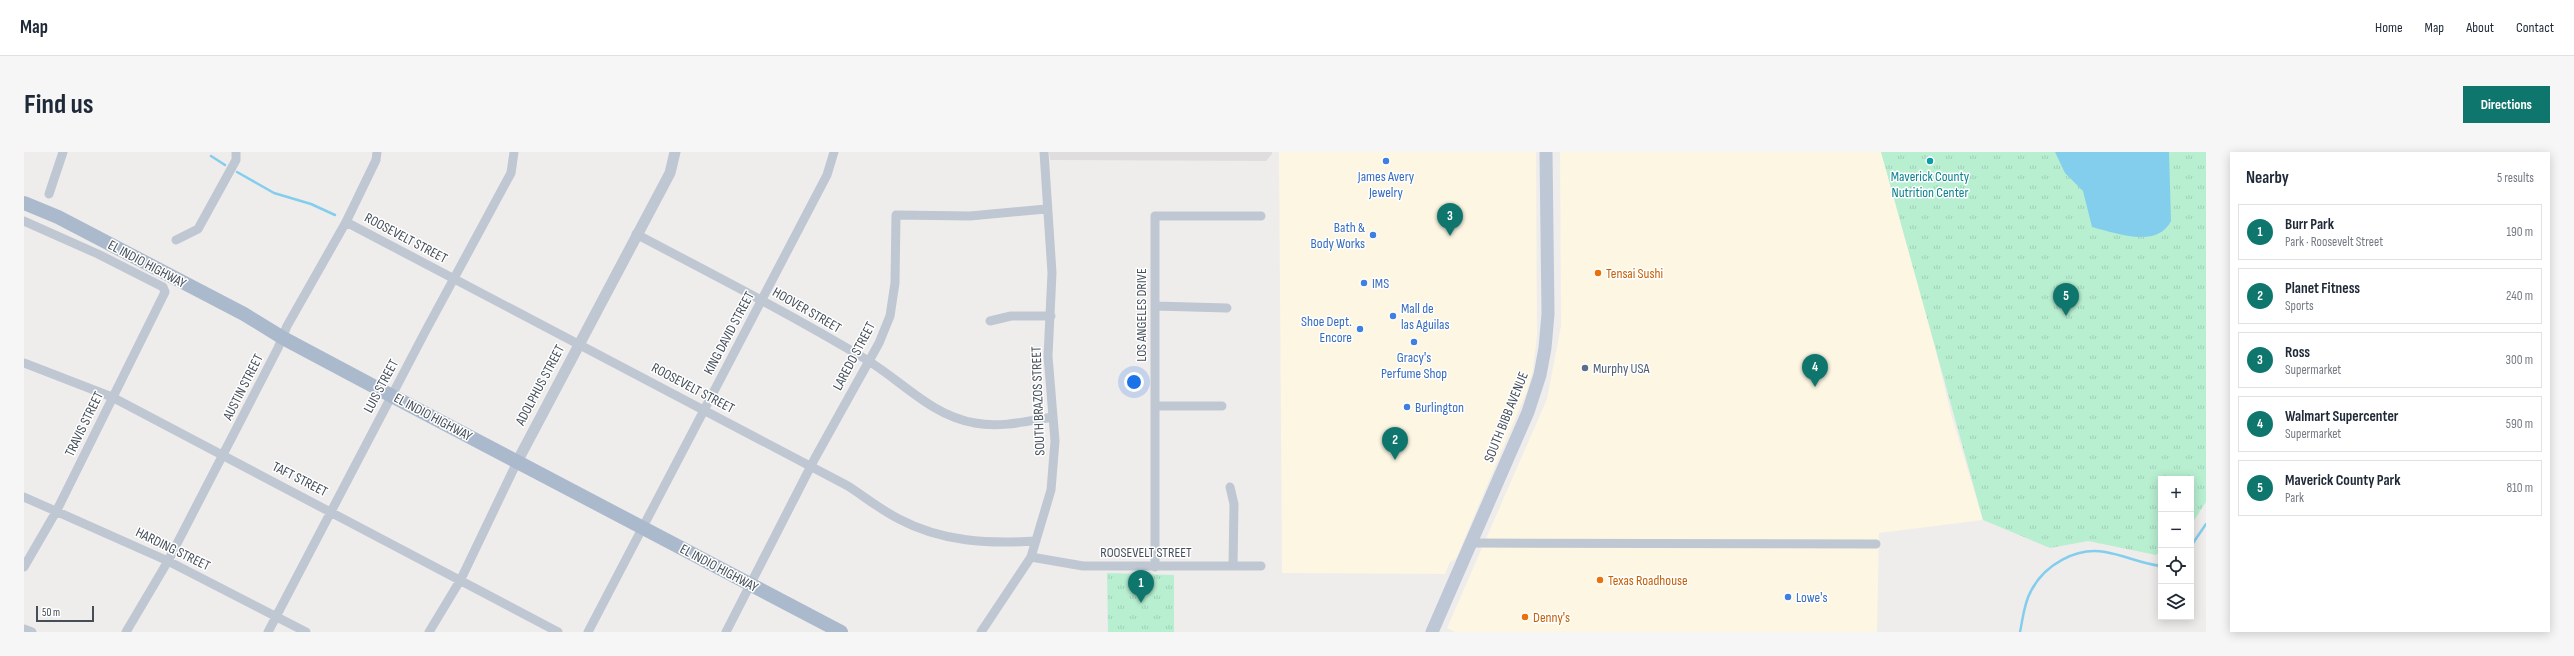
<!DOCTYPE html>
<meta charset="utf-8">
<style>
body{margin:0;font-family:"Sofia Sans Condensed",sans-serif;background:#f6f6f7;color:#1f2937}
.controls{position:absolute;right:12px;bottom:12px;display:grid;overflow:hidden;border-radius:0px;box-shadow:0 2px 10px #0003}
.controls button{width:36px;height:36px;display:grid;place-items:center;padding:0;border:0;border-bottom:1px solid #e0e1e3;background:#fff;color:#1f2937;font:20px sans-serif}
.scale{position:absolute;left:12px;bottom:10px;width:58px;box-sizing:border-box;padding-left:4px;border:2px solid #444e59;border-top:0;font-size:11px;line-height:14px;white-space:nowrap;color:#444e59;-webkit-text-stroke:3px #fff;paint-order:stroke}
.you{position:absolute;left:1110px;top:230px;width:14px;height:14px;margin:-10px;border:3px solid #fff;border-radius:50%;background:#1a73e8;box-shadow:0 0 0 6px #1a73e833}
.badge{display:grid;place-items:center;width:26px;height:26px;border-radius:50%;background:#0f766e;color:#fff;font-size:13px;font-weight:700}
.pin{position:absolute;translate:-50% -33px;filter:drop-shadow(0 1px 2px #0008)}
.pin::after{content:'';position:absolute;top:21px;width:14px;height:12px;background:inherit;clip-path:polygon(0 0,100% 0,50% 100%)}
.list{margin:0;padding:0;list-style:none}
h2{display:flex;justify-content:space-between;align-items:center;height:52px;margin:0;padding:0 16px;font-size:17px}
h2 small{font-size:13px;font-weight:400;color:#747a83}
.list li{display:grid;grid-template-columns:26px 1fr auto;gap:12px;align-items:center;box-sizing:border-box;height:56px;margin:0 8px 8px;padding:0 8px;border:1px solid #e0e1e3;border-radius:0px}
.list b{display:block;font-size:15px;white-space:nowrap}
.list p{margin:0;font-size:13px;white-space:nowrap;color:#747a83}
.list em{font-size:13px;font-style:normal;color:#747a83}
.icon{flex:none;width:22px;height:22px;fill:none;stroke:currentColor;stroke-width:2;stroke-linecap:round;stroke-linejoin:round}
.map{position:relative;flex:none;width:2182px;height:480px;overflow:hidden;border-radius:0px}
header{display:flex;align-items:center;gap:24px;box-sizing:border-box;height:56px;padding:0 20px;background:#fff;border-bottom:1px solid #e0e1e3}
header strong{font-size:19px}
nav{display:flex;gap:22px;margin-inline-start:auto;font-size:14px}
.intro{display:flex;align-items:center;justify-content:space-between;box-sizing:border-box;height:96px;padding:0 24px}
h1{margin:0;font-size:28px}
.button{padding:10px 18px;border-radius:0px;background:#0f766e;color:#fff;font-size:14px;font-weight:700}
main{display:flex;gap:24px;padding:0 24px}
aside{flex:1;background:#fff;border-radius:0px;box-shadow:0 2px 10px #0003}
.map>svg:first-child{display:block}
</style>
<header>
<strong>Map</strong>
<nav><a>Home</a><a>Map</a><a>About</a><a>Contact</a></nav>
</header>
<div class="intro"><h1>Find us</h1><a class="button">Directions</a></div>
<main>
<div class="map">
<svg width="2182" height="480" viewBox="0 0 2182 480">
<defs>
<pattern id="park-tufts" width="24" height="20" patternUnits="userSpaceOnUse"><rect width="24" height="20" fill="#b8efd1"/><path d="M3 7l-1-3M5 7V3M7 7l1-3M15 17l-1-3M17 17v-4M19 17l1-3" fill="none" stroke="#9fcfb6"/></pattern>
</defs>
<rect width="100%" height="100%" fill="#efecec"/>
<path fill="#fcf6e3" d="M1255,0h257l1,183 -4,35 -6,21 -71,168 -6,3 -5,12 -163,-1z
M1536,0h325l17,56 49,206 32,106 -104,13 -2,99h-422l-8,-4 100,-229 14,-73z"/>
<path fill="#e0ddde" d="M1025,0h223v2l-6,7 -216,-1z"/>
<path fill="url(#park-tufts)" d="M1857,0h325v350l-15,23v-46h-30v73l-5,3 -68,-14 -38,7 -67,-28z
M1083,421l67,2v57h-66z"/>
<path fill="#84ceed" d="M2031,0h114l2,69c-14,28 -55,12 -79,6l-9,-36 -18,-18z"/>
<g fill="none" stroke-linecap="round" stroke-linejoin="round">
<path stroke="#84ceed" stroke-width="2.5" d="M187,4l14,9
M213,20l37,21 37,11 24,11
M2167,394l15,-22
M1996,480c3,-14 4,-29 11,-41 13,-26 45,-44 74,-39 19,3 37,12 56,14"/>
<path stroke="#bfc7d2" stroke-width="9" d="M25,42l14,-42
M0,69l74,33 65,33 2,5 -108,218 -33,57
M322,70l502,264c17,11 33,24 51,33 43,23 90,25 137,22
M612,82c78,41 156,81 231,126 36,22 65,56 108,63 26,5 53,-2 78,-6
M152,88l22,-11 38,-69v-8
M1131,154l72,2
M966,169l21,-5h40
M0,211l88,34 446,235
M1131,254h67
M1206,335l4,17 -1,62
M0,345l144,64 138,71
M1447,391l405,1
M1007,405l52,9h178
M1131,415v-351h106
M0,477l8,3
M102,480l42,-71 110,-213 9,-22 59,-104 30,-62 1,-8
M244,480l157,-300 86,-159 3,-21
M405,480l32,-53 56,-117
M564,480l239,-457 7,-23
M702,480l89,-174 64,-115 11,-27 5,-33 1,-68 74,1 76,-7
M957,480l50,-75 20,-67 4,-49 -7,-85 4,-83 -8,-121"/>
<path stroke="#bfc7d2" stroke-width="11" d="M493,310l153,-289 5,-21"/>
<path stroke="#bec7d6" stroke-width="13" d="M1408,480l96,-220 12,-37 5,-27 3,-34 -2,-162"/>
<path stroke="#aab9cc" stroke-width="14" d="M0,51l34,14 186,97 39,24 109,58 449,236"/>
</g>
<g fill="#3f7fe0" stroke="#fff" stroke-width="1.5">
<circle cx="1362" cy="9" r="4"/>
<circle cx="1349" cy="83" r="4"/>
<circle cx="1340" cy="131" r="4"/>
<circle cx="1369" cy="164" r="4"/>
<circle cx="1336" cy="177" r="4"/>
<circle cx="1390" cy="190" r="4"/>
<circle cx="1383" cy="255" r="4"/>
<circle cx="1764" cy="445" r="4"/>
</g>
<circle fill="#0f9aa8" stroke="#fff" stroke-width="1.5" cx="1906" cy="9" r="4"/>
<g fill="#e8710a" stroke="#fff" stroke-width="1.5">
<circle cx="1574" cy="121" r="4"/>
<circle cx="1576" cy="428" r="4"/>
<circle cx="1501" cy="465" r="4"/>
</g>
<circle fill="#5c6f8a" stroke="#fff" stroke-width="1.5" cx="1561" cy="216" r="4"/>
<g text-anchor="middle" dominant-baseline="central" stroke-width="3" stroke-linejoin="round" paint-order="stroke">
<g font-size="14" fill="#366cbe" stroke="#fff" text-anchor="start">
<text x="1362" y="24" text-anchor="middle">James Avery<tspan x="1362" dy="16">Jewelry</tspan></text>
<text x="1341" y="75" text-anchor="end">Bath &amp;<tspan x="1341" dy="16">Body Works</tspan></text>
<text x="1348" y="131">IMS</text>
<text x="1377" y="156">Mall de<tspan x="1377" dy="16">las Aguilas</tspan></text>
<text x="1328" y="169" text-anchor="end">Shoe Dept.<tspan x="1328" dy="16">Encore</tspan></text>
<text x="1390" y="205" text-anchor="middle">Gracy's<tspan x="1390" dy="16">Perfume Shop</tspan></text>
<text x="1391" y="255">Burlington</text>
<text x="1772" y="445">Lowe's</text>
</g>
<g font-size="14" fill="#0d838f" stroke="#fff">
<text x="1906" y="24">Maverick County<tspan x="1906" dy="16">Nutrition Center</tspan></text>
</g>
<g font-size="14" fill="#444e59" stroke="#fff">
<text transform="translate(382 86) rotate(28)">ROOSEVELT STREET</text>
<text transform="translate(123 112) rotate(28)">EL INDIO HIGHWAY</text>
<text transform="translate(783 158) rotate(30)">HOOVER STREET</text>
<text transform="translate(1117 163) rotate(-90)">LOS ANGELES DRIVE</text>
<text transform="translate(705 181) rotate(-62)">KING DAVID STREET</text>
<text transform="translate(830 204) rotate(-62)">LAREDO STREET</text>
<text transform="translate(516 233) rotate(-62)">ADOLPHUS STREET</text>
<text transform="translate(357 234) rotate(-62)">LUIS STREET</text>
<text transform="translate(219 235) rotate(-63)">AUSTIN STREET</text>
<text transform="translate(669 236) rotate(28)">ROOSEVELT STREET</text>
<text transform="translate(1014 249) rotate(-92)">SOUTH BRAZOS STREET</text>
<text transform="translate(409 265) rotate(28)">EL INDIO HIGHWAY</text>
<text transform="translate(1482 265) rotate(-68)">SOUTH BIBB AVENUE</text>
<text transform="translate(60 272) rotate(-64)">TRAVIS STREET</text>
<text transform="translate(276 327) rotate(27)">TAFT STREET</text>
<text transform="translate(149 397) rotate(26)">HARDING STREET</text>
<text x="1122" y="400">ROOSEVELT STREET</text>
<text transform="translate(695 416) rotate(28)">EL INDIO HIGHWAY</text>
</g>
<g font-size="14" fill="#c56008" stroke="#fff" text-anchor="start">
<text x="1582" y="121">Tensai Sushi</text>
<text x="1584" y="428">Texas Roadhouse</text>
<text x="1509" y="465">Denny's</text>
</g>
<g font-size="14" fill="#4e5e75" stroke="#fff" text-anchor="start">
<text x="1569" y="216">Murphy USA</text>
</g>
</g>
</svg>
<div class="controls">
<button>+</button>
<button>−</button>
<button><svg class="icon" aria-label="locate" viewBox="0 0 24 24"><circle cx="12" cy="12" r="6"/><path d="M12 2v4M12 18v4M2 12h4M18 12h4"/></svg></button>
<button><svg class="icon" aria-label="layers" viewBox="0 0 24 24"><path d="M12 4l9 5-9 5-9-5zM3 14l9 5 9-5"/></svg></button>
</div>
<div class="scale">50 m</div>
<div class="you"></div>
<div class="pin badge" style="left:1117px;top:451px">1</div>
<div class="pin badge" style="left:1371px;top:308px">2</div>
<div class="pin badge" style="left:1426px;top:84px">3</div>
<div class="pin badge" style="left:1791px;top:235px">4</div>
<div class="pin badge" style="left:2042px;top:164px">5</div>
</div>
<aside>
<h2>Nearby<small>5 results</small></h2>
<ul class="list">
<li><span class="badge">1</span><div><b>Burr Park</b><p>Park · Roosevelt Street</p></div><em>190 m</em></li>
<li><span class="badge">2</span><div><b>Planet Fitness</b><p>Sports</p></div><em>240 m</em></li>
<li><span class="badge">3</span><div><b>Ross</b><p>Supermarket</p></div><em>300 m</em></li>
<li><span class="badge">4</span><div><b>Walmart Supercenter</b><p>Supermarket</p></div><em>590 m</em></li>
<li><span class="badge">5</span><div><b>Maverick County Park</b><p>Park</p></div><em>810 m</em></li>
</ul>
</aside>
</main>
